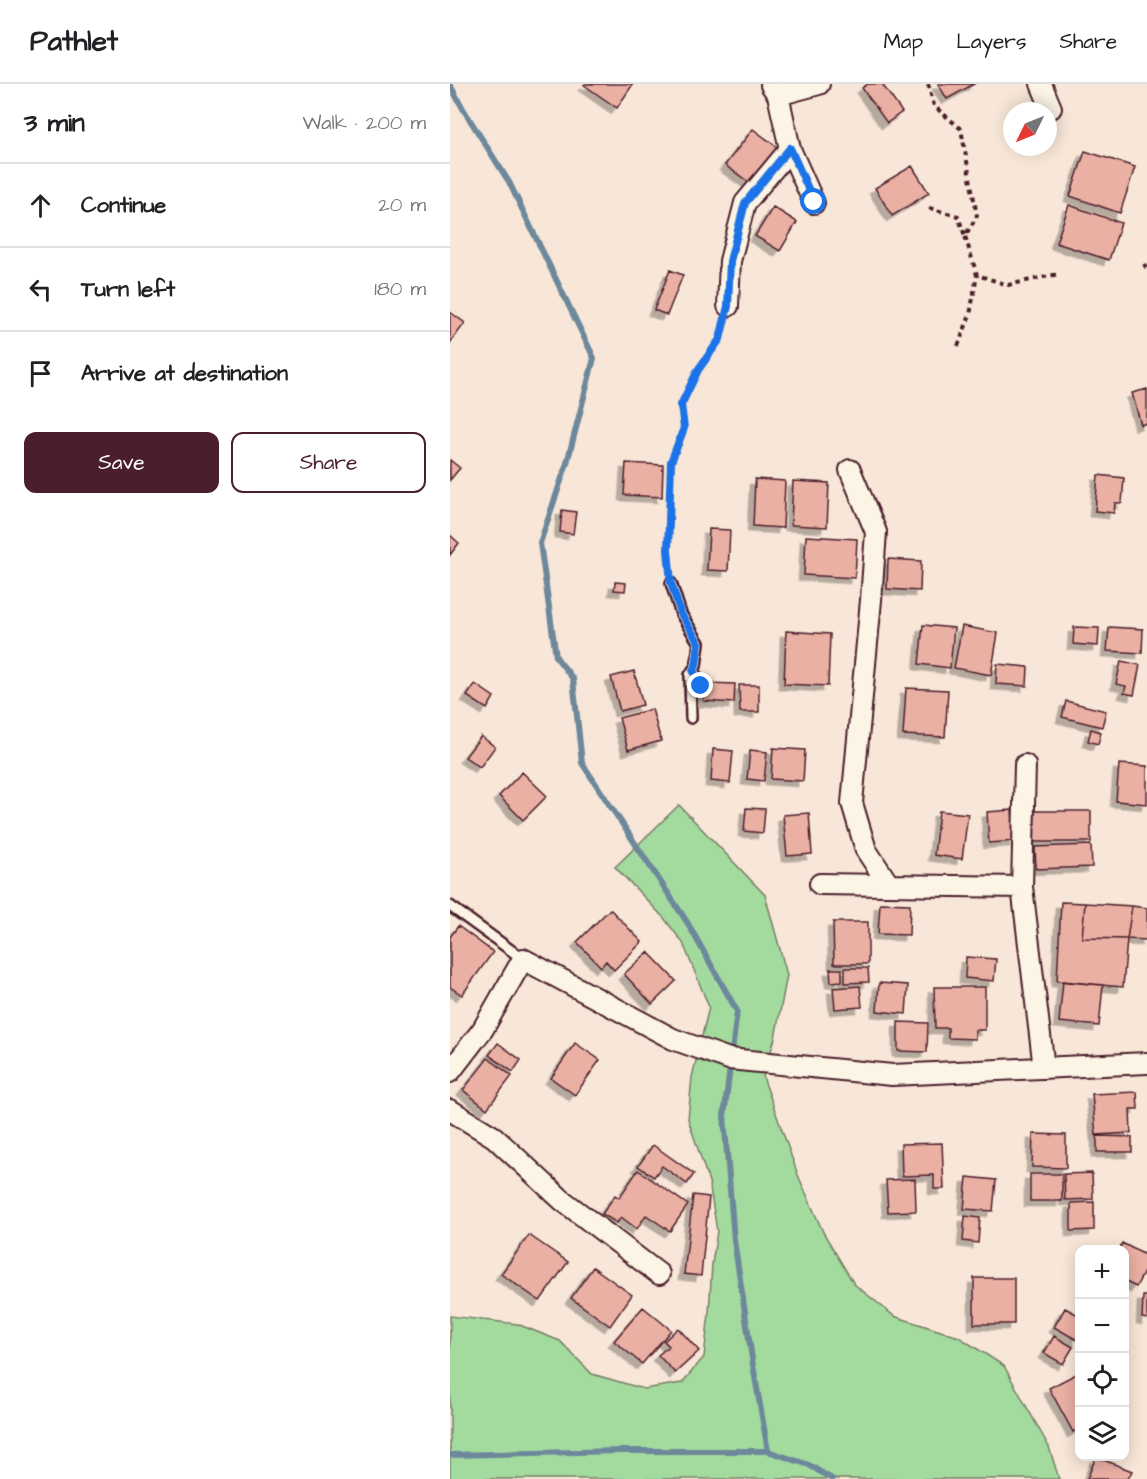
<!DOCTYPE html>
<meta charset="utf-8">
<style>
body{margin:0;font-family:"Architects Daughter",sans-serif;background:#f6f6f6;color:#202124}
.controls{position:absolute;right:18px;bottom:18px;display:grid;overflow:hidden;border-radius:12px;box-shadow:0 3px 15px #0003}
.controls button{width:54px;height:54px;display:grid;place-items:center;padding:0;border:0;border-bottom:2px solid #e0e0e0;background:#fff;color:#202124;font:30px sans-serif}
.compass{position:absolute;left:553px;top:18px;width:54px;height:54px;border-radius:50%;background:#fff;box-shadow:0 3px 15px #0003;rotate:227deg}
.stop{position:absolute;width:18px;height:18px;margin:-14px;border:4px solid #1a73e8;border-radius:50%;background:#fff}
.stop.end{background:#1a73e8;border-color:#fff;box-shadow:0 2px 6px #0008}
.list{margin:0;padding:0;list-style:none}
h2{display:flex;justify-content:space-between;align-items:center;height:78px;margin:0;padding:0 24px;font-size:26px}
h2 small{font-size:20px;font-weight:400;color:#757577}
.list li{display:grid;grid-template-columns:39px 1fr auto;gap:18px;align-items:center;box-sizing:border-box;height:84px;padding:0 24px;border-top:2px solid #e0e0e0}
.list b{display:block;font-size:22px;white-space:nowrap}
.list em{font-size:20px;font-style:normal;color:#757577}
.actions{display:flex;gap:12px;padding:18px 24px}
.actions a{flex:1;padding:14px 0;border:2px solid #4a1f2b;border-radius:12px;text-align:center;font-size:21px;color:#4a1f2b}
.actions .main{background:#4a1f2b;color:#fff}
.icon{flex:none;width:33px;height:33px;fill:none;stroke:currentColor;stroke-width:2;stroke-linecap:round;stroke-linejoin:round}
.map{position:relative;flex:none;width:697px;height:1395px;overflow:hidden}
header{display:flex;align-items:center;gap:36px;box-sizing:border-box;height:84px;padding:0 30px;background:#fff;border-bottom:2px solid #e0e0e0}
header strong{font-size:28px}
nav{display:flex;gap:33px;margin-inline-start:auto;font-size:21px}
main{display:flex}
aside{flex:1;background:#fff}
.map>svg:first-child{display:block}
</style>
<header>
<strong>Pathlet</strong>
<nav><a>Map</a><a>Layers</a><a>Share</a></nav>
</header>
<main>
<aside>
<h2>3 min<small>Walk · 200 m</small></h2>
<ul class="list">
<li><svg class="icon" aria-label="ahead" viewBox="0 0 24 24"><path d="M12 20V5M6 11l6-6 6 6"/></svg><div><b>Continue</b></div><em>20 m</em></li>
<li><svg class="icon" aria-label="left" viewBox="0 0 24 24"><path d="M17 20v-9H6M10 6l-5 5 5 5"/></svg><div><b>Turn left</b></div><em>180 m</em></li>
<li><svg class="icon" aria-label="arrive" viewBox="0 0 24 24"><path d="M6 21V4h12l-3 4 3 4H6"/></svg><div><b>Arrive at destination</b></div></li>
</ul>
<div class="actions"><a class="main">Save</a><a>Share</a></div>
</aside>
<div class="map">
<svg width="697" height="1395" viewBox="0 0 697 1395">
<defs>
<filter id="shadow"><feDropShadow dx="-5.5" dy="5.5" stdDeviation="0" flood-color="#0004"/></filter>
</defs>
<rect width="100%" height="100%" fill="#f8e7d8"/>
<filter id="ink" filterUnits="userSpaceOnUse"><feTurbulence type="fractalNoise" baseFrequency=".0167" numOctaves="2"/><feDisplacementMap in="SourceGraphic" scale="12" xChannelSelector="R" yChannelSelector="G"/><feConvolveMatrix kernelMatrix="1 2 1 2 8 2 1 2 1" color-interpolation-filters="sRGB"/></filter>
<g filter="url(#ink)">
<path fill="#a3db9f" stroke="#767d65" stroke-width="1.5" d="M229,721l86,90 22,80 -12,63 -12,39 35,98 25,57 31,52 40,32 65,21 45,29 45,81 10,32h-609v-163l67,8 43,17 32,33 52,15 38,-6 22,-26 5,-44 3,-49 5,-33 -8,-49 -21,-63 4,-42 17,-70 -26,-64 -19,-25 -49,-51z"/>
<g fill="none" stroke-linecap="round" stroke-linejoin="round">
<path stroke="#6d889b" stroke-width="6" d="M0,1l15,27 44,70 85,176 -27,105 -27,80 16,114 17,22 9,84 105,159 50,89 -13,105 10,124 19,125 15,86
M0,1371l169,-4h149l41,14 23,14"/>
</g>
<path fill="#eab0a4" stroke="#4a1f2b" stroke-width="1.5" filter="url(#shadow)" d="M135,0h48l-16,24 -33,-23z
M418,0h14l20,28 -15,11 -25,-35z
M488,0h36l-27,15z
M303,45l24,18 -27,36 -25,-18z
M635,67l50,16 -15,46 -50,-17z
M462,82l17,27 -37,23 -17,-28z
M619,121l52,18 -12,37 -53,-17z
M323,123l24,15 -17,29 -25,-15z
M220,186l13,5 -16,40 -13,-5z
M0,228l15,11 -15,20z
M697,305v34l-6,2 -9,-32z
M0,376l10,8 -10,12z
M176,379l37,2 -1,32 -38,-2z
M648,391l26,3 -2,25h-7l-1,10 -19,-2z
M305,395l30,2 -2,47 -30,-2z
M343,397l36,2 -2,44 -36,-2z
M112,426l14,2 -3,22 -13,-2z
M259,445l21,1 -2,41 -21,-1z
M0,451l9,8 -9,12z
M356,452l51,3 -2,39 -51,-3z
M438,475l33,2 -1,30 -33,-2z
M165,498l11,1 -1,8 -11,-1z
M473,541l31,3 -4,40 -31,-4z
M512,542l36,7 -7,42 -37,-7z
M624,543l25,1 -1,18 -25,-2z
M659,543l34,2 -1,24 -35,-2z
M336,547l44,3 -2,52 -44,-2z
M671,577l19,4 -6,30 -10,-2 2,-7 -10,-2z
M547,580l31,3 -1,19 -31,-2z
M184,587l9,34 -23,6 -9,-34z
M255,599l30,1 -1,19 -30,-2z
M25,600l19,13 -7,12 -20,-13z
M289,601h20v27h-19z
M456,604l42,2 -3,47 -42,-2z
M616,617l40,10 -4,16 -40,-10z
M202,625l9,32 -33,9 -9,-32z
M641,645l10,3 -3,12 -10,-3z
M31,652l14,11 -15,20 -15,-10z
M323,664l32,2 -2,31 -32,-2z
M263,665l20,2 -3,32 -19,-2z
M300,666l17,2 -3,29 -17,-2z
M669,680l28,2v38l-31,-3z
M72,688l25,24 -24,24 -24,-24z
M296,724l19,1 -2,24 -19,-2z
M562,726l3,31 -26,2 -2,-31z
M489,727l29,3 -6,45 -28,-4z
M582,727h59v31h-59z
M359,729l3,41 -25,2 -4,-41z
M641,761l1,22 -56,2 -1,-22z
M611,818l24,1 -3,35 45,1 -4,48 -66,-6z
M430,819l30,1 -1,31 -31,-1z
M635,819l47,3 -5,33 -45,-1z
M682,822l15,2v32l-20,-1z
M160,825l32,33 -28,28 -8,-9 -5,6 -24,-25z
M383,838h35v42h-34z
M8,842l35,26 -31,43 -12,-8v-50z
M198,868l28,29 -24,23 -28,-30z
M516,873l30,2 -2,22 -29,-3z
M395,884h23l1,14 -24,1z
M380,885h12v12l-11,1z
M613,897l40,4 -4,41 -40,-4z
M429,899l29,2 -2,29 -29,-3z
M410,902l2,21 -27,2 -2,-21z
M484,903h51v43h-10v9l-27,-1v-10h-13z
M448,938l30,1 -1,29 -29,-1z
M48,959l23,17 -8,12 -24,-17z
M125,959l25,17 -25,35 -24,-17z
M38,974l24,18 -25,33 -24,-19z
M687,1008l1,17h-8l1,24 -35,2 -4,-41z
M583,1050l33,1v33l-34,-1z
M647,1052l35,1v15h-35z
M492,1059l2,46h-10v-14l-32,1 -1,-32z
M203,1061l41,29 -7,10 -25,-18 -8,11 -16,-11z
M188,1086l50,35 -18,26 -24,-16 -9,14 -16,-12 -4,6 -15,-9 13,-19 4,3z
M642,1089l1,26 -28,1 -1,-26z
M580,1090h32v27h-32z
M517,1093l29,3 -3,31 -29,-2z
M465,1095l1,32 -28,1 -2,-32z
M243,1111l16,2 -8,79 -17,-2z
M644,1118v28l-23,1v-28z
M515,1132l15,2 -2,25 -15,-2z
M79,1151l39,27 -28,39 -39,-27z
M672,1159l25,13v10l-11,21 -12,-6v-31h-5z
M143,1183l39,28 -22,31 -39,-28z
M524,1194h40v46h-40z
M693,1212h4v23l-5,-1z
M193,1223l28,23 -29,34 -28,-23z
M615,1224l15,8 -1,25 -25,-14z
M228,1244l21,23 -24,22 -17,-18 11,-9 -5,-5z
M604,1252l19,11 -10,17 -19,-11z
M630,1288v56l-7,4 -24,-44z
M646,1373l36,14 -4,8h-41z"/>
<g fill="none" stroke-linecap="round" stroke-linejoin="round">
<defs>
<path id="lane" d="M221,499l10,31 18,29 -3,23 -6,9 1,43
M243,586l8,16
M0,822l73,53"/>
<path id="street" d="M591,0l10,24
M321,1l7,10 41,-11
M340,65l24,54
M278,222l2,-45 15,-58 45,-54 -12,-54
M400,386l26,62 -5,68 -19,203 14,47 23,35
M370,800l202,3 22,181
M572,803l3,-122
M0,988l33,-43 40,-70 150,80 56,20 163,16 255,-12
M0,1026l44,27 68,63 97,74"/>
</defs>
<use href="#lane" stroke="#4a1f2b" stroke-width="14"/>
<use href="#street" stroke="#4a1f2b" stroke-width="24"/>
<path stroke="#4a1f2b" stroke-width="4" stroke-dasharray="4.5 4.5" stroke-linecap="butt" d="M478,0l6,22 27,23 16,87 -12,20 12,39 31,10 50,-11
M479,124l29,8 7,20
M694,180l3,5
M508,262l12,-31 7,-40
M220,486l-2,-19 3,-89 13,-34 -3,-22 17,-36 22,-31 3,-15"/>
<use href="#lane" stroke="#fcf5e5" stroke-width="9"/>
<use href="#street" stroke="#fcf5e5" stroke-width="20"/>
</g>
</g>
<g fill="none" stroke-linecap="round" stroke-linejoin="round" filter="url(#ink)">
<path stroke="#1a73e8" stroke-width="8" d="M251,602l-8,-16 3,-4 3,-23 -18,-29 -10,-31 -3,-33 3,-88 13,-34 -3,-23 17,-35 22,-31 8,-33 2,-45 15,-58 45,-55 24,54"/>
</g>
</svg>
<div class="controls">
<button>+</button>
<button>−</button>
<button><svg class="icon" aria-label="locate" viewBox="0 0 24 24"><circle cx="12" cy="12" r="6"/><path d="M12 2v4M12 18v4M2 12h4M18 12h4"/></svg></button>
<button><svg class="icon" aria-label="layers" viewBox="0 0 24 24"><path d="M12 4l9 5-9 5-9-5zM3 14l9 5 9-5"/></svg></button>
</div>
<svg class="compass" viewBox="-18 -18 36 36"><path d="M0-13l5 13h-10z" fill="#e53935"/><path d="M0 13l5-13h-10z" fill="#757577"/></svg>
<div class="stop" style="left:364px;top:118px"></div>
<div class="stop end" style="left:251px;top:602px"></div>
</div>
</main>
